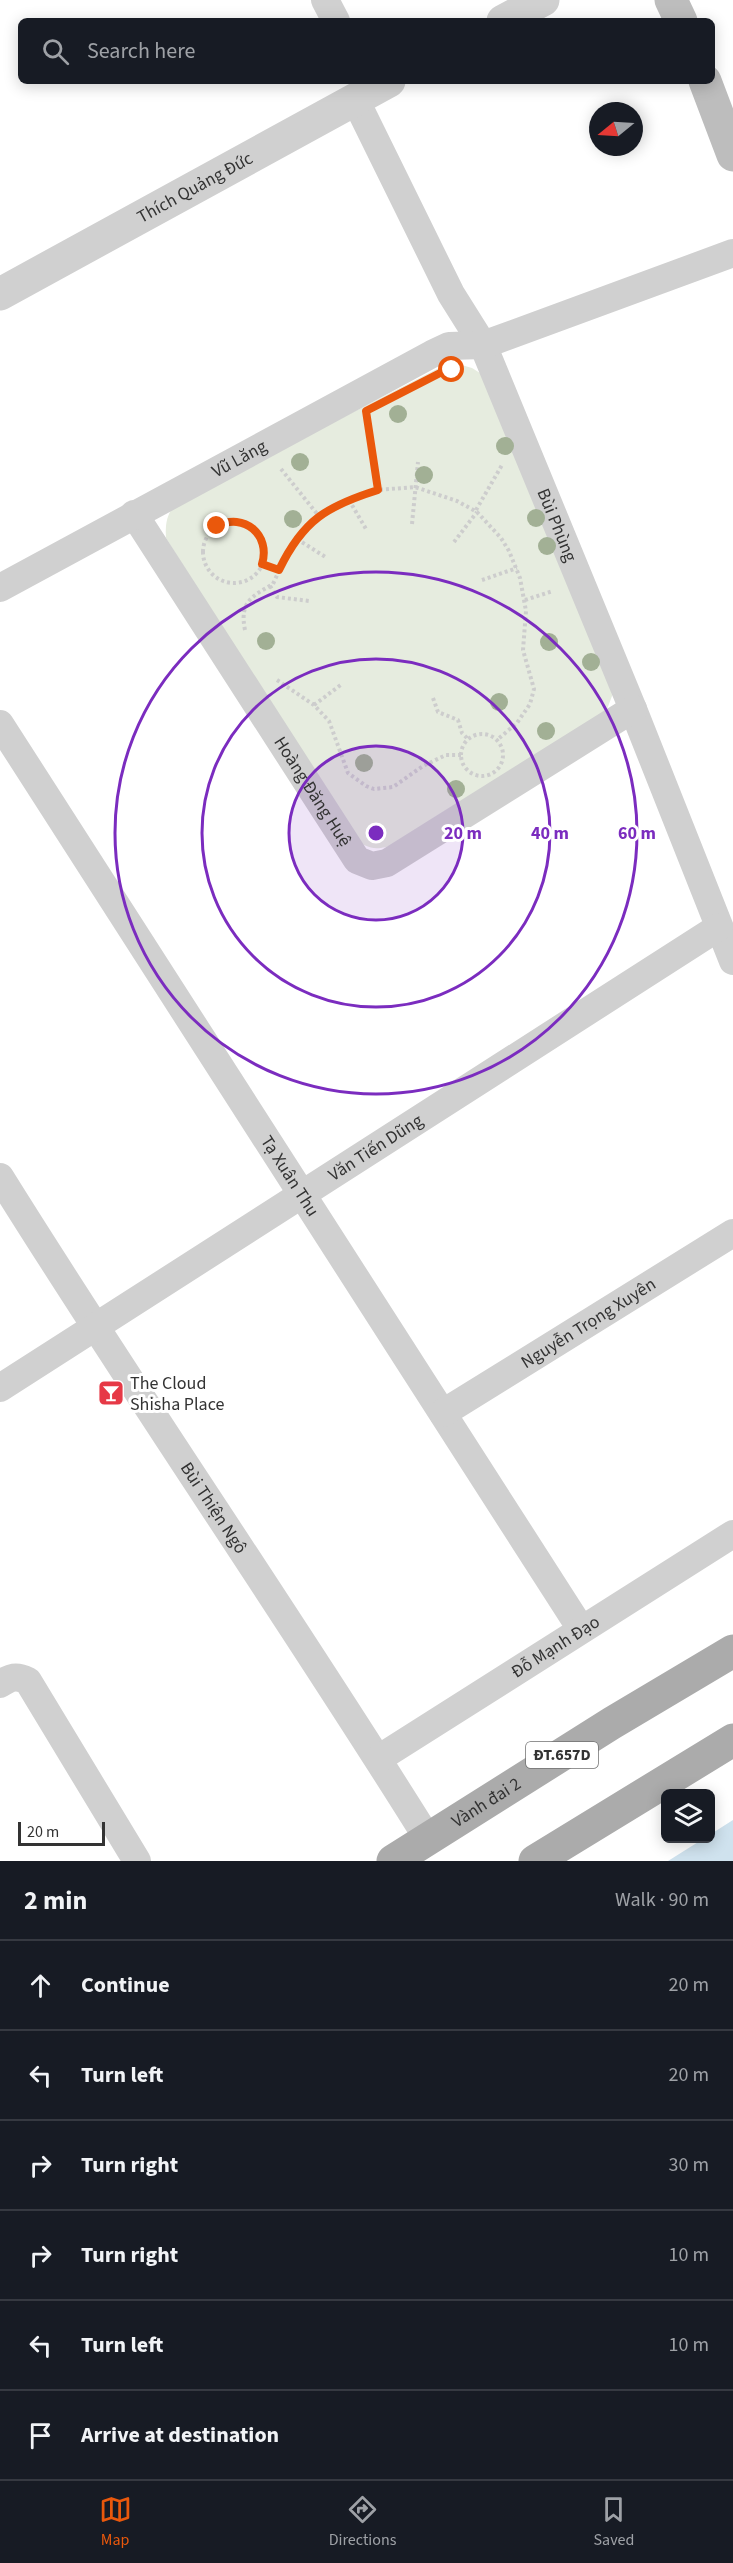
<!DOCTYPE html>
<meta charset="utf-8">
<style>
body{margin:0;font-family:"Source Sans 3",sans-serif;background:#20242c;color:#f1f3f6}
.controls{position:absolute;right:18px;bottom:18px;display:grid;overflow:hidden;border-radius:9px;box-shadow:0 3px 15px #0003}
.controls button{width:54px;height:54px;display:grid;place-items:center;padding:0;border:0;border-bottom:2px solid #363941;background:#171b24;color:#f1f3f6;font:30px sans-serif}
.compass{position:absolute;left:589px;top:102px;width:54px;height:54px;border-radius:50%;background:#171b24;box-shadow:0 3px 15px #0003;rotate:252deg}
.scale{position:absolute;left:18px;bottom:15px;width:87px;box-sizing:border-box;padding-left:6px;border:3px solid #333;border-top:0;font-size:16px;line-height:21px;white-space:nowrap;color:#333;-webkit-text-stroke:4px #fff;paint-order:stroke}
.stop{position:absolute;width:18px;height:18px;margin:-14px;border:4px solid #ea580c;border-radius:50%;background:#fff}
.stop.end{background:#ea580c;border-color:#fff;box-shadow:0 2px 6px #0008}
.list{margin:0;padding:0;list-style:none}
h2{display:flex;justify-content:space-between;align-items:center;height:78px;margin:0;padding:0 24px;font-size:26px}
h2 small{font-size:20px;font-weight:400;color:#9ea1a6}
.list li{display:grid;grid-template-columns:39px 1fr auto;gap:18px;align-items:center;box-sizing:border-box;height:90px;padding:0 24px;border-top:2px solid #363941}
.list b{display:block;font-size:22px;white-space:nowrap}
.list em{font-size:20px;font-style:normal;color:#9ea1a6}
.icon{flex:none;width:33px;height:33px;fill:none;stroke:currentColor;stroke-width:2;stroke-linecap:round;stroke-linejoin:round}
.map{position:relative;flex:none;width:733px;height:1861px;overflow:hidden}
.search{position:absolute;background:#171b24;box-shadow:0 3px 15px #0003;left:18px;right:18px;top:18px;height:66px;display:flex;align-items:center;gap:15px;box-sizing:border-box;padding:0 21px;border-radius:9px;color:#9ea1a6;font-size:22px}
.sheet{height:618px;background:#171b24}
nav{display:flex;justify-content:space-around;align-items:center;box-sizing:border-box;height:84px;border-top:2px solid #363941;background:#171b24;font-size:16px;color:#9ea1a6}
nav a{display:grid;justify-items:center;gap:3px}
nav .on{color:#ea580c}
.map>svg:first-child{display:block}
</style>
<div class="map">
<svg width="733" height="1861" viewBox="0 0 733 1861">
<rect width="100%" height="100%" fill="#fff"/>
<path fill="#e6ecdf" d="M458,364l14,4 16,10 123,302 1,16 -6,16 -209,132c-23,7 -27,6 -47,-8l-184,-298c-1,-15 1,-24 10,-35l261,-134z"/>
<path fill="#cfe2ee" d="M733,1820v41h-65l35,-22 7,-1 1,-4z"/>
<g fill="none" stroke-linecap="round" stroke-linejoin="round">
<path stroke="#cdcdcd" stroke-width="4" stroke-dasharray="3 3" stroke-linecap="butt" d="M367,420l11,70
M281,469l37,46
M349,500l17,29
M476,510l26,-45
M203 552a31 31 0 1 1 62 0a31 31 0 1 1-62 0Z
M412,524l6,-62
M297,539l30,19
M454,542l23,-30
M262,564l17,6
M482,580l35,-12
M270,586l7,11 32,4
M525,600l28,-9
M245,630c-6,-29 8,-34 28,-46l15,-33 30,-36 45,-20 15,-5 37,-3 42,14 20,11 24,26 8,13 11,27 6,33 -3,39 11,39 -4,15 -13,19 -20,17
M277,680l37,25 15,16 19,52 18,13 8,3 19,-2 30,-21 23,-11h15
M433,698l5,14 20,8 4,13 6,6
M314,705l28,-21
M461 755a21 21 0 1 1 42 0a21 21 0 1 1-42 0Z"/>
<g stroke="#d0d0d0" stroke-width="28">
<path d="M325,0l11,21"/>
<path id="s1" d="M356,101l95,193 32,51 150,364 100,252"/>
<path id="s2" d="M134,514l223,346 15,6 15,-3 246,-154"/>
<path id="s3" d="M0,588l432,-234 17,-8 34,-1 250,-92"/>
<path id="s4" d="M0,724l581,905"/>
<path id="s5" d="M0,1177c139,223 289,439 428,662"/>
<path id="s6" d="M0,1388l719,-461"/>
<path id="s7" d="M443,1413l290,-180"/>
<path d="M0,1684c11,-7 16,-9 28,-3l109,180"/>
<path id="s8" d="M378,1759l355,-225"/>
</g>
<g stroke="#d0d0d0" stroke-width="33">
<path d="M503,21l40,-21"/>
<path id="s9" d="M0,294l389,-213"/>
</g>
<path stroke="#bdbdbd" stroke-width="33" d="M671,0l10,21
M705,81l28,74"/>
<g stroke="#ababab" stroke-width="33">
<path id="s10" d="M393,1861l219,-138 121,-72"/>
<path d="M535,1861l198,-121"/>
</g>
</g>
<g fill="#a2b095">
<circle cx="398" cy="414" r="9"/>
<circle cx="505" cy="446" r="9"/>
<circle cx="300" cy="462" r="9"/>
<circle cx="424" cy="475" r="9"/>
<circle cx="536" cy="518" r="9"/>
<circle cx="293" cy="519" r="9"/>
<circle cx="547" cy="546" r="9"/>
<circle cx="266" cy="641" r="9"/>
<circle cx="549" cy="642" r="9"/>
<circle cx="591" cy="662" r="9"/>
<circle cx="499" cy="702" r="9"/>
<circle cx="546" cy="731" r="9"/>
<circle cx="364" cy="763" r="9"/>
<circle cx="456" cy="789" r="9"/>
</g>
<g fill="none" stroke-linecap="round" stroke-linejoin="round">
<path stroke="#ea580c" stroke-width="8" d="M217,526c27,-14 54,9 45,38l17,6c24,-50 48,-64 99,-80l-12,-79 78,-40 8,-1"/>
</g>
<circle cx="376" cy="833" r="87" fill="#7b2cbf" fill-opacity=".12"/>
<g fill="none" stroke="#7b2cbf" stroke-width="3">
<circle cx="376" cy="833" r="87"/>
<circle cx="376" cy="833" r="174"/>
<circle cx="376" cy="833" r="261"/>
</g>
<defs>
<symbol id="bar-square" viewBox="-11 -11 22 22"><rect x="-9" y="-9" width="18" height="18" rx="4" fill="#e63946" stroke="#fff"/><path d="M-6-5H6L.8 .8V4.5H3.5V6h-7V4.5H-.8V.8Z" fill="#fff"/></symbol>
</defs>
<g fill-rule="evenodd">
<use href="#bar-square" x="96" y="1378" width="30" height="30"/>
</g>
<g text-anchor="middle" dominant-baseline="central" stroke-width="6" stroke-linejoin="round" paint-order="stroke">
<rect fill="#fff" stroke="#707070" stroke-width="1.5" x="526" y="1742" width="72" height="26" rx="4.5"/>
<g font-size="16" font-weight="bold" fill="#333">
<text x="562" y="1755">ĐT.657D</text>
</g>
<g font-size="18" fill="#333" stroke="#fff">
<text stroke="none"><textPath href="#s9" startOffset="222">Thích Quảng Đức</textPath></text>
<text stroke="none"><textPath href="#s3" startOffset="272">Vũ Lăng</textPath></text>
<text stroke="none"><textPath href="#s1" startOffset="470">Bùi Phùng</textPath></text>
<text stroke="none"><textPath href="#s2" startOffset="330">Hoàng Đăng Huệ</textPath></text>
<text stroke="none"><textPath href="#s6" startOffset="446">Văn Tiến Dũng</textPath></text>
<text stroke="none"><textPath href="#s4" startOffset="537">Tạ Xuân Thu</textPath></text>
<text stroke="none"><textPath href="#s7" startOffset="171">Nguyễn Trọng Xuyên</textPath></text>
<text stroke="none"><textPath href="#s5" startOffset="394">Bùi Thiện Ngô</textPath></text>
<text stroke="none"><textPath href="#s8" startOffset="210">Đỗ Mạnh Đạo</textPath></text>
<text stroke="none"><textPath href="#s10" startOffset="110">Vành đai 2</textPath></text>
</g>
<g font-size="18" fill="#333" stroke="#fff" text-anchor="start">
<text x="130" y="1383">The Cloud<tspan x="130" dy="21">Shisha Place</tspan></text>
</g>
</g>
<circle cx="376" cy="833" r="9" fill="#7b2cbf" stroke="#fff" stroke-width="3"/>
<g font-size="18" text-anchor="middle" font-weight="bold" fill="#7b2cbf" stroke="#fff" stroke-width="6" stroke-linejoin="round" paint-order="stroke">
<text x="463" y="839">20 m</text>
<text x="550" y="839">40 m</text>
<text x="637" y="839">60 m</text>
</g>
</svg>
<div class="controls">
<button><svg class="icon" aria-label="layers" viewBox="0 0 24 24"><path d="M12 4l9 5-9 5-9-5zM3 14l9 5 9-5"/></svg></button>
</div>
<svg class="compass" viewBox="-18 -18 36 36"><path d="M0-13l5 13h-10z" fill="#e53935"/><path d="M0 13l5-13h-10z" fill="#9ea1a6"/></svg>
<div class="scale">20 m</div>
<div class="stop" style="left:452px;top:370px"></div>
<div class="stop end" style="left:217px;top:526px"></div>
<div class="search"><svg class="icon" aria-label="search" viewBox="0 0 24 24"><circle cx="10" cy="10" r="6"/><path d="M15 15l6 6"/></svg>Search here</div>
</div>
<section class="sheet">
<h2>2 min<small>Walk · 90 m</small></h2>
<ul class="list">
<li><svg class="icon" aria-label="ahead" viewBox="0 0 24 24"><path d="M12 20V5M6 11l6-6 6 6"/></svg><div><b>Continue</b></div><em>20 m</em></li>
<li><svg class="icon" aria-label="left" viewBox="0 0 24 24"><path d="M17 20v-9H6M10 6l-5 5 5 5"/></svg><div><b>Turn left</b></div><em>20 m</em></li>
<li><svg class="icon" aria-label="right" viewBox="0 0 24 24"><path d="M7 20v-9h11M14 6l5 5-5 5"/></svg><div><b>Turn right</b></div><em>30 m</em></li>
<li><svg class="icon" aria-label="right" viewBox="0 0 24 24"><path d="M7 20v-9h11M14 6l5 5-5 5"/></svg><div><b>Turn right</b></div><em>10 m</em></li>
<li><svg class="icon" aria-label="left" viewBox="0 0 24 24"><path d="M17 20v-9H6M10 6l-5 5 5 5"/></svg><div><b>Turn left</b></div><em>10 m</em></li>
<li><svg class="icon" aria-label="arrive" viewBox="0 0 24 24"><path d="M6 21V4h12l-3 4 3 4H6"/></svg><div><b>Arrive at destination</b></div></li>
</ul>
</section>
<nav>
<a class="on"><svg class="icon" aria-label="map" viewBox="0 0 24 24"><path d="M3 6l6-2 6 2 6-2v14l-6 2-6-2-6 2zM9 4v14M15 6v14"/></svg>Map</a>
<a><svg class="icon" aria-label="directions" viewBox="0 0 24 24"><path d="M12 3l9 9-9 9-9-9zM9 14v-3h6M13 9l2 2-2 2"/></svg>Directions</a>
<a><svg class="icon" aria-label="saved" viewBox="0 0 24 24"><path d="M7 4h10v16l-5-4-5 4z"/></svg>Saved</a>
</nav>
